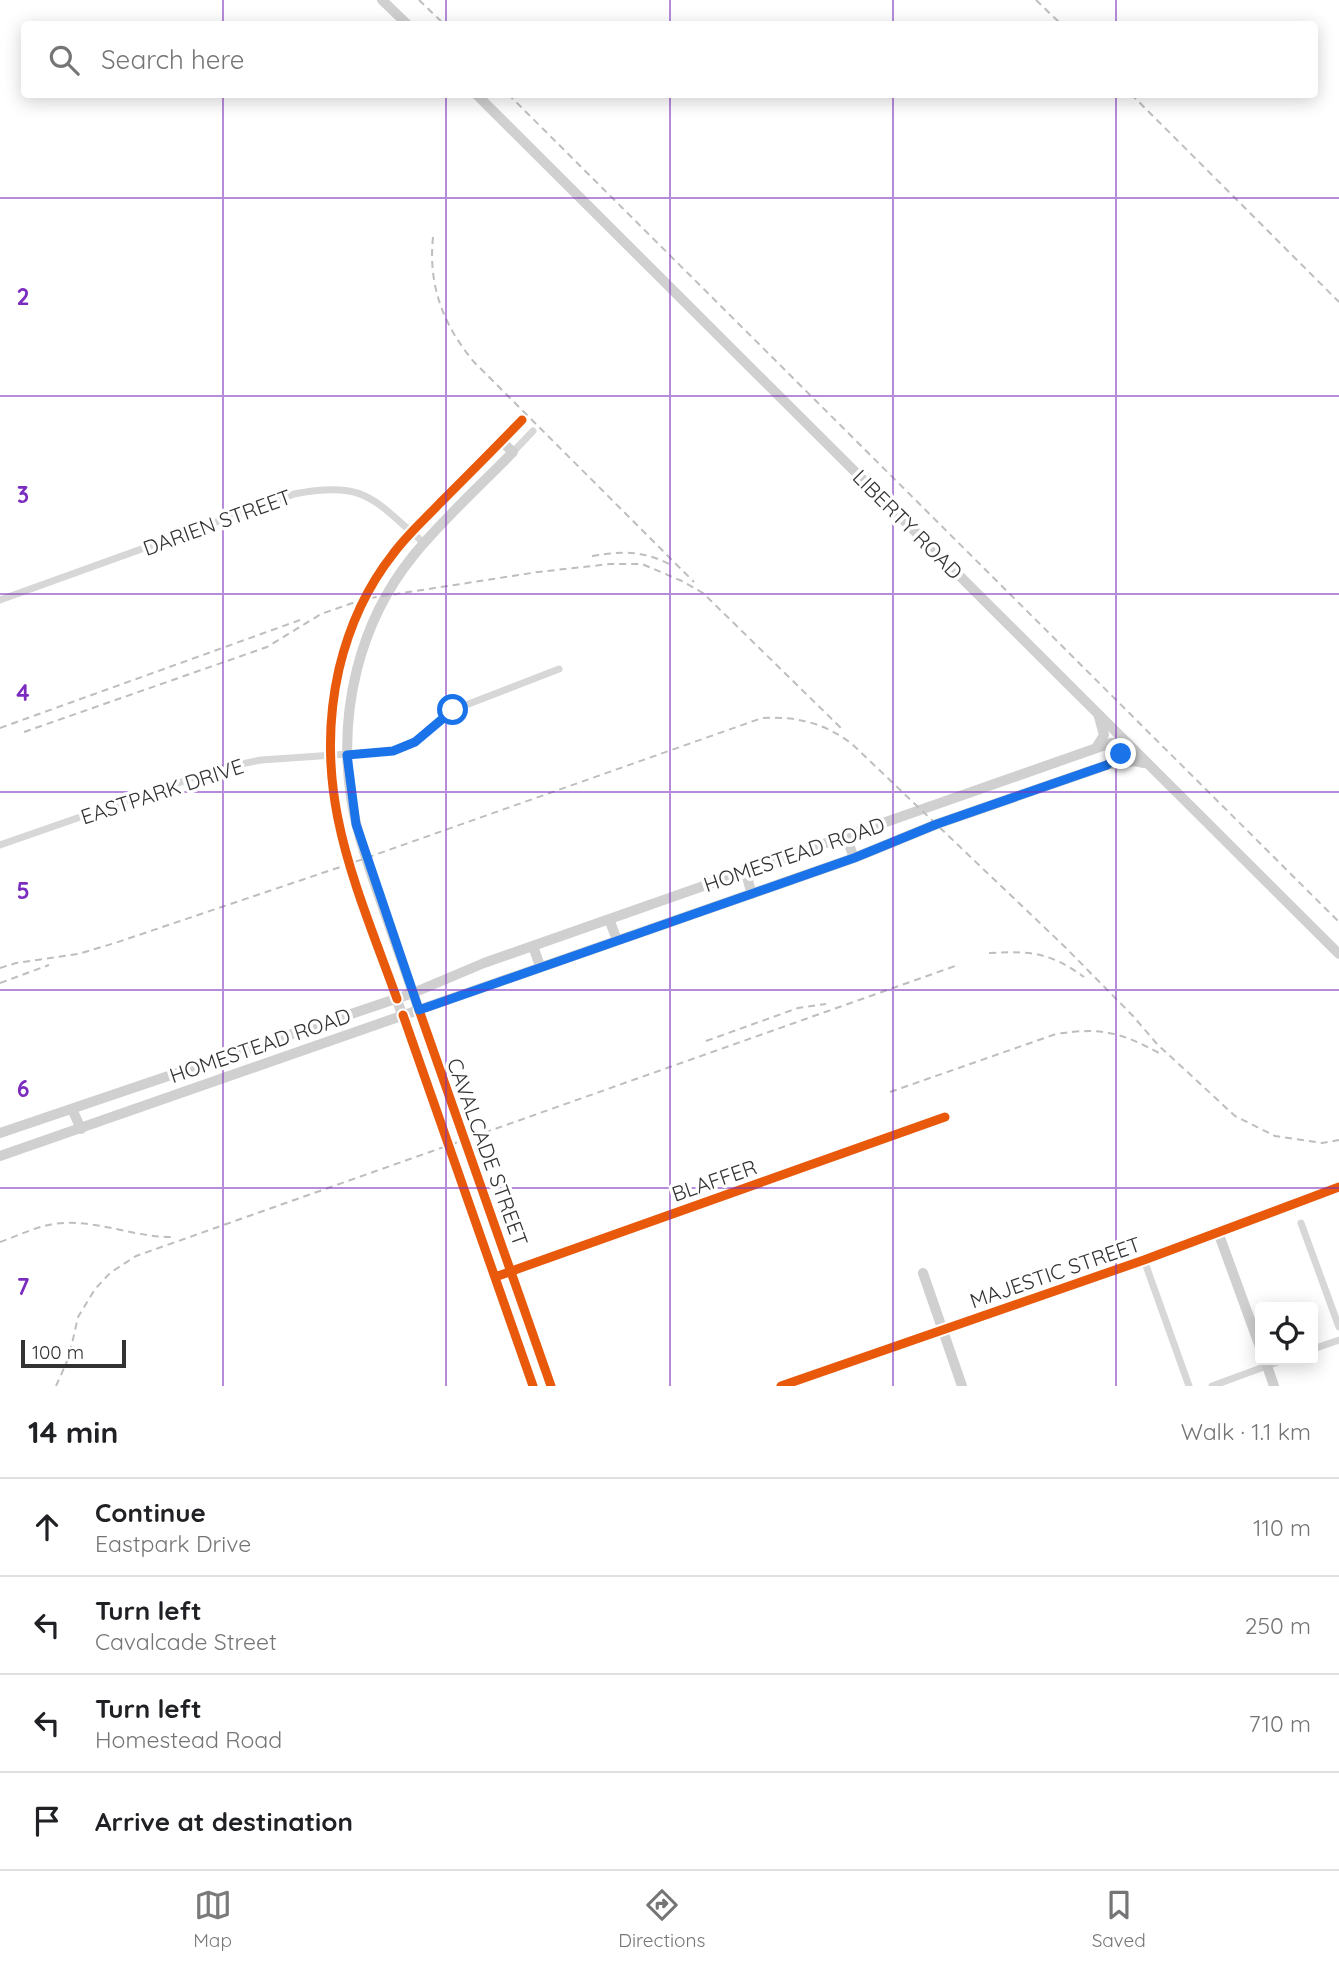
<!DOCTYPE html>
<meta charset="utf-8">
<style>
body{margin:0;font-family:Quicksand,sans-serif;background:#f6f6f6;color:#202124}
.controls{position:absolute;right:21px;bottom:21px;display:grid;overflow:hidden;border-radius:7px;box-shadow:0 4px 18px #0003}
.controls button{width:63px;height:63px;display:grid;place-items:center;padding:0;border:0;border-bottom:2px solid #e0e0e0;background:#fff;color:#202124;font:35px sans-serif}
.scale{position:absolute;left:21px;bottom:18px;width:105px;box-sizing:border-box;padding-left:7px;border:4px solid #333;border-top:0;font-size:19px;line-height:24px;white-space:nowrap;color:#333;-webkit-text-stroke:5px #fff;paint-order:stroke}
.stop{position:absolute;width:21px;height:21px;margin:-16px;border:5px solid #1a73e8;border-radius:50%;background:#fff}
.stop.end{background:#1a73e8;border-color:#fff;box-shadow:0 2px 7px #0008}
.list{margin:0;padding:0;list-style:none}
h2{display:flex;justify-content:space-between;align-items:center;height:91px;margin:0;padding:0 28px;font-size:30px}
h2 small{font-size:23px;font-weight:400;color:#757577}
.list li{display:grid;grid-template-columns:46px 1fr auto;gap:21px;align-items:center;box-sizing:border-box;height:98px;padding:0 28px;border-top:2px solid #e0e0e0}
.list b{display:block;font-size:26px;white-space:nowrap}
.list p{margin:0;font-size:23px;white-space:nowrap;color:#757577}
.list em{font-size:23px;font-style:normal;color:#757577}
.icon{flex:none;width:38px;height:38px;fill:none;stroke:currentColor;stroke-width:2;stroke-linecap:round;stroke-linejoin:round}
.map{position:relative;flex:none;width:1339px;height:1386px;overflow:hidden}
.search{position:absolute;background:#fff;box-shadow:0 4px 18px #0003;left:21px;right:21px;top:21px;height:77px;display:flex;align-items:center;gap:18px;box-sizing:border-box;padding:0 24px;border-radius:7px;color:#757577;font-size:26px}
.sheet{height:483px;background:#fff}
nav{display:flex;justify-content:space-around;align-items:center;box-sizing:border-box;height:98px;border-top:2px solid #e0e0e0;background:#fff;font-size:19px;color:#757577}
nav a{display:grid;justify-items:center;gap:4px}
nav .on{color:#7a7a7a}
.map>svg:first-child{display:block}
</style>
<div class="map">
<svg width="1339" height="1386" viewBox="0 0 1339 1386">
<rect width="100%" height="100%" fill="#fff"/>
<g fill="none" stroke-linecap="round" stroke-linejoin="round">
<path stroke="#d7d7d7" stroke-width="7" d="M501,441l21,-21
M513,452l20,-21
M0,600l294,-106c73,-14 79,6 130,49
M0,845l221,-77 40,-8 132,-9 22,-9 38,-32 106,-41
M1301,1223l38,104
M1144,1260l45,126
M495,1277l450,-160
M1313,1349l26,-9
M1212,1386l71,-26"/>
<path stroke="#d0d0d0" stroke-width="10" d="M382,0l25,24
M476,94l863,860
M1096,748l8,-13 -5,-18
M1111,764l24,-3 9,2
M846,836l8,22
M745,871l7,23
M609,919l8,21
M533,946l7,20
M72,1109l9,20
M0,1133l413,-140 71,-30 627,-220 14,-1
M0,1156l854,-298 83,-34 170,-59 16,-13 2,-10
M1218,1232l42,115
M923,1273l39,113
M1265,1360l9,26
M533,1386l-184,-522c-33,-104 -25,-223 44,-311 32,-40 72,-75 108,-112l12,11c-33,34 -70,67 -100,104 -54,67 -75,156 -62,241 4,28 13,55 22,82l178,507
M781,1386l363,-126 195,-73"/>
<path stroke="#bebebe" stroke-width="2" stroke-dasharray="7 5" stroke-linecap="butt" d="M419,0l25,24
M1036,0l25,24
M508,94l831,828
M1131,94l208,208
M433,237c-5,48 10,88 41,125l220,220
M592,556c32,-5 51,-6 81,10
M0,728l300,-108
M24,732l243,-85 54,-33 43,-15 174,-27 72,-8h32l40,17 21,12 140,137
M989,953c43,-2 60,-1 95,24
M0,968l16,-5 62,-9 37,-11 234,-79 413,-146c34,-2 63,5 90,26l212,202 69,70 24,28 78,72 40,20 47,7 17,-3
M0,983l49,-18
M706,1041l92,-33 28,-4
M890,1092l166,-58c46,-7 64,-2 105,20
M0,1242c20,-7 43,-19 64,-19 37,-2 73,15 110,14
M56,1386l13,-29 9,-40 17,-28 15,-16 26,-17 822,-291"/>
<defs>
<path id="cycleway" d="M397,999c-41,-114 -86,-207 -58,-330 10,-42 28,-82 54,-115 14,-19 31,-34 47,-51 28,-28 55,-55 82,-83
M419,1010l132,376
M403,1015l130,371
M495,1277l450,-160
M781,1386l363,-126 195,-73"/>
</defs>
<use href="#cycleway" stroke="#fff" stroke-width="13"/>
<use href="#cycleway" stroke="#e8590c" stroke-width="9"/>
</g>
<g fill="none" stroke-linecap="round" stroke-linejoin="round">
<path stroke="#1a73e8" stroke-width="9" d="M453,710l-38,32 -22,9 -46,4 9,69 63,186 435,-152 83,-34 170,-59 14,-11"/>
</g>
<path fill="none" stroke="#7b2cbf" stroke-width="2" stroke-opacity="0.55" d="M223,0v24M446,0v24M670,0v24M893,0v24M1116,0v24M223,94v1292M446,94v1292M670,94v1292M893,94v1292M1116,94v1292M0,198h1339M0,396h1339M0,594h1339M0,792h1339M0,990h1339M0,1188h1339"/>
<g text-anchor="middle" dominant-baseline="central" stroke-width="7" stroke-linejoin="round" paint-order="stroke">
<g font-size="21" fill="#333" stroke="#fff">
<text transform="translate(217 522) rotate(-20)">DARIEN STREET</text>
<text transform="translate(908 524) rotate(45)">LIBERTY ROAD</text>
<text transform="translate(162 791) rotate(-18)">EASTPARK DRIVE</text>
<text transform="translate(794 854) rotate(-19)">HOMESTEAD ROAD</text>
<text transform="translate(260 1045) rotate(-19)">HOMESTEAD ROAD</text>
<text transform="translate(488 1152) rotate(70)">CAVALCADE STREET</text>
<text transform="translate(714 1180) rotate(-19)">BLAFFER</text>
<text transform="translate(1055 1272) rotate(-19)">MAJESTIC STREET</text>
</g>
</g>
<g font-size="23" text-anchor="middle" font-weight="bold" fill="#7b2cbf" stroke="#fff" stroke-width="7" stroke-linejoin="round" paint-order="stroke">
<text x="23" y="305">2</text>
<text x="23" y="503">3</text>
<text x="23" y="701">4</text>
<text x="23" y="899">5</text>
<text x="23" y="1097">6</text>
<text x="23" y="1295">7</text>
</g>
</svg>
<div class="controls">
<button><svg class="icon" aria-label="locate" viewBox="0 0 24 24"><circle cx="12" cy="12" r="6"/><path d="M12 2v4M12 18v4M2 12h4M18 12h4"/></svg></button>
</div>
<div class="scale">100 m</div>
<div class="stop" style="left:453px;top:710px"></div>
<div class="stop end" style="left:1121px;top:754px"></div>
<div class="search"><svg class="icon" aria-label="search" viewBox="0 0 24 24"><circle cx="10" cy="10" r="6"/><path d="M15 15l6 6"/></svg>Search here</div>
</div>
<section class="sheet">
<h2>14 min<small>Walk · 1.1 km</small></h2>
<ul class="list">
<li><svg class="icon" aria-label="ahead" viewBox="0 0 24 24"><path d="M12 20V5M6 11l6-6 6 6"/></svg><div><b>Continue</b><p>Eastpark Drive</p></div><em>110 m</em></li>
<li><svg class="icon" aria-label="left" viewBox="0 0 24 24"><path d="M17 20v-9H6M10 6l-5 5 5 5"/></svg><div><b>Turn left</b><p>Cavalcade Street</p></div><em>250 m</em></li>
<li><svg class="icon" aria-label="left" viewBox="0 0 24 24"><path d="M17 20v-9H6M10 6l-5 5 5 5"/></svg><div><b>Turn left</b><p>Homestead Road</p></div><em>710 m</em></li>
<li><svg class="icon" aria-label="arrive" viewBox="0 0 24 24"><path d="M6 21V4h12l-3 4 3 4H6"/></svg><div><b>Arrive at destination</b></div></li>
</ul>
</section>
<nav>
<a class="on"><svg class="icon" aria-label="map" viewBox="0 0 24 24"><path d="M3 6l6-2 6 2 6-2v14l-6 2-6-2-6 2zM9 4v14M15 6v14"/></svg>Map</a>
<a><svg class="icon" aria-label="directions" viewBox="0 0 24 24"><path d="M12 3l9 9-9 9-9-9zM9 14v-3h6M13 9l2 2-2 2"/></svg>Directions</a>
<a><svg class="icon" aria-label="saved" viewBox="0 0 24 24"><path d="M7 4h10v16l-5-4-5 4z"/></svg>Saved</a>
</nav>
